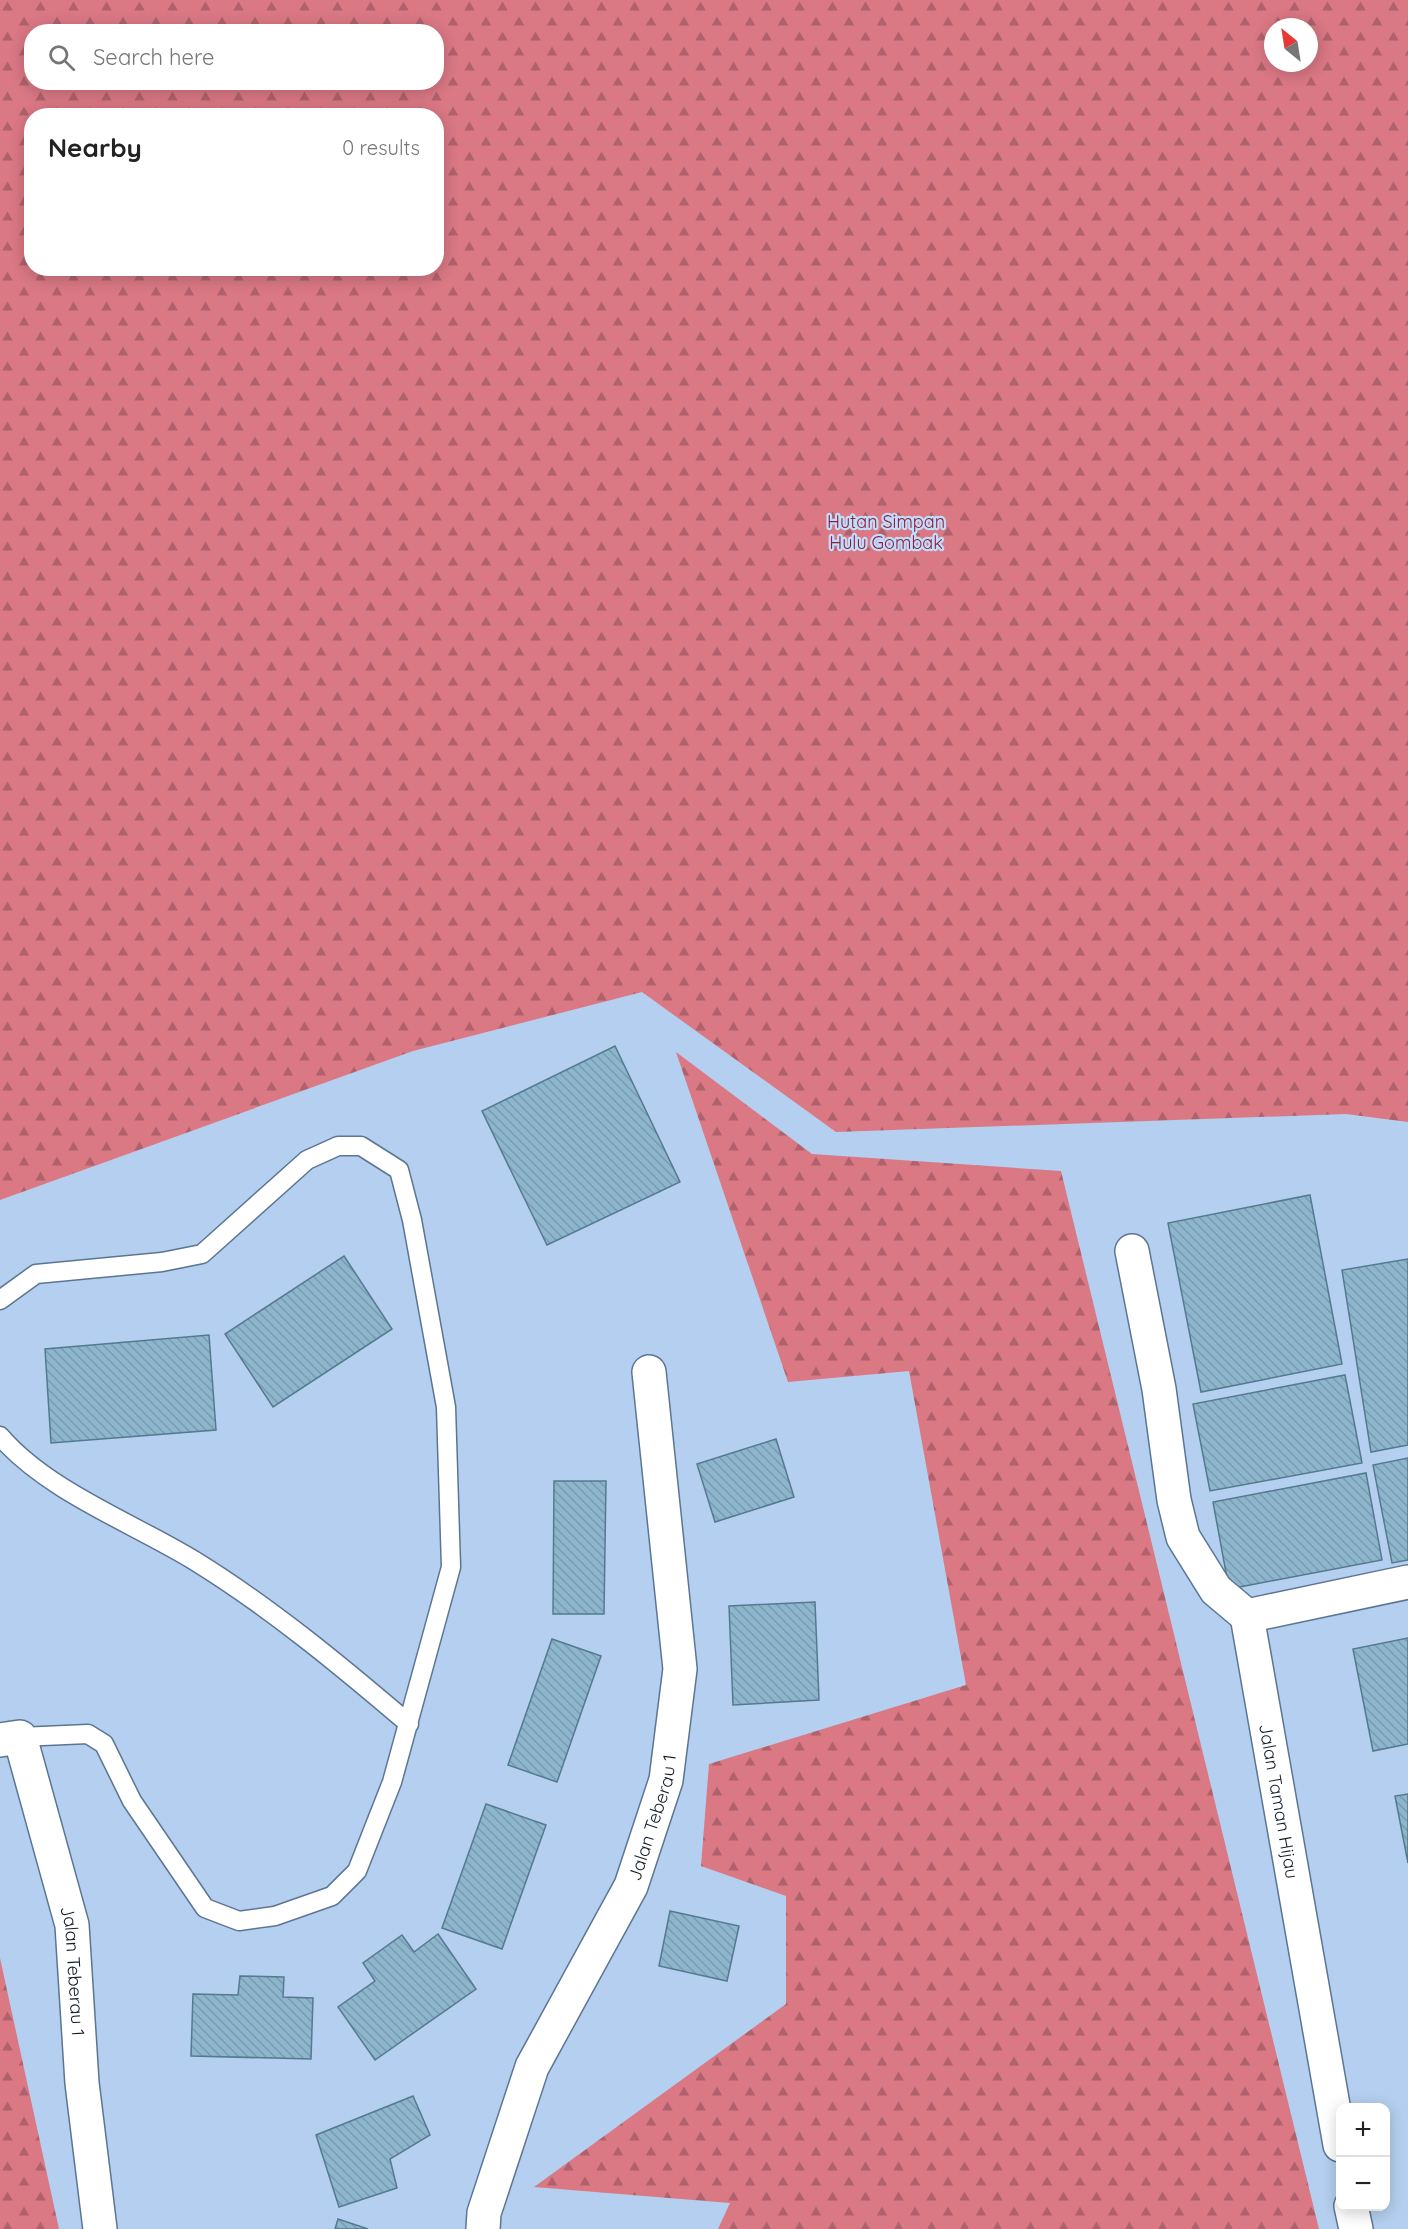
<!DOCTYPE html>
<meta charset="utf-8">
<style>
body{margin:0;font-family:Quicksand,sans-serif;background:#f2f2f2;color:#222}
.controls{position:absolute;right:18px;bottom:18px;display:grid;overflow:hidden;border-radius:12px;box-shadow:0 3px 15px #0003}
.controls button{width:54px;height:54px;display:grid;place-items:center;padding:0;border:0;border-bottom:2px solid #e0e0e0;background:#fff;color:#222;font:30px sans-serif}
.compass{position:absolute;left:1264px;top:18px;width:54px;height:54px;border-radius:50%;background:#fff;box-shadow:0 3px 15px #0003;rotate:330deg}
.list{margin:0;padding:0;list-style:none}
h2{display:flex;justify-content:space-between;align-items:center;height:78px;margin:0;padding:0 24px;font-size:26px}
h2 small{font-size:20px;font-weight:400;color:#767676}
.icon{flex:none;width:33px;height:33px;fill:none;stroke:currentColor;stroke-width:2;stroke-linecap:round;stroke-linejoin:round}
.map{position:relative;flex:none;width:1408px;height:2229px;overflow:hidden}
.search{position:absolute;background:#fff;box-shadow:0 3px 15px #0003;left:24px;top:24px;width:420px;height:66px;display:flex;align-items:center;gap:15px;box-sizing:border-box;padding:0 21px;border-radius:24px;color:#767676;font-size:22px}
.panel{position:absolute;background:#fff;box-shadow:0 3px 15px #0003;left:24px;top:108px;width:420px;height:168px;border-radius:24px}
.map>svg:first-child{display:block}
</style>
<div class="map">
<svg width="1408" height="2229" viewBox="0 0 1408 2229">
<defs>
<pattern id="forest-firs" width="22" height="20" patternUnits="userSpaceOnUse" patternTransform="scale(1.5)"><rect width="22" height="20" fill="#da7884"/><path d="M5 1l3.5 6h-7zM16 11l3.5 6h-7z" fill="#af626c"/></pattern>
<pattern id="building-back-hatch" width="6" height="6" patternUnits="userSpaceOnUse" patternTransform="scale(1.5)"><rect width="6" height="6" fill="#8db5cc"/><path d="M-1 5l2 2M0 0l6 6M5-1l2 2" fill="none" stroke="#799baf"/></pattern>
</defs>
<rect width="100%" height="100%" fill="#b4cfef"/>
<path fill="url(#forest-firs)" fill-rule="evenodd" d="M0,0h1408v1122l-62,-8 -510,18 -194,-140 -229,59 -413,149zM1273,27h36v36h-36zM32,32h404v50h-404zM32,116h404v152h-404z
M676,1052l136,102 249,17 258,1058h-601l12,-26 -196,-16 252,-183v-108l-85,-30 8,-102 257,-79 -57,-314 -121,11z
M0,1958l59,271h-59z"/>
<path fill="url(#building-back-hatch)" stroke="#547a8f" stroke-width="1.5" d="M615,1046l65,136 -133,63 -65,-134z
M1310,1195l32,169 -141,28 -33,-169z
M344,1256l48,73 -119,78 -48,-73z
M1408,1259v186l-37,7 -29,-182z
M209,1335l7,95 -165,13 -6,-94z
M1345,1375l17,88 -152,28 -17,-87z
M776,1439l18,58 -79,25 -18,-58z
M1408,1458v102l-16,3 -19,-98z
M1366,1473l16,87 -153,29 -16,-87z
M554,1481h52l-2,133h-51z
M815,1602l4,98 -86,5 -4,-99z
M1408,1638v106l-35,7 -20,-102z
M552,1639l49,17 -44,126 -49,-17z
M1408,1794v69l-13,-67z
M486,1804l60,21 -44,124 -60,-21z
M670,1911l69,15 -12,55 -68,-15z
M438,1934l38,55 -101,71 -37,-53 37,-26 -12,-18 39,-28 12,17z
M240,1976l44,1 -1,20 30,1 -2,61 -120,-3 2,-62 45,1z
M413,2096l17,39 -40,24 7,29 -58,19 -23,-72z
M338,2219l30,10h-33z"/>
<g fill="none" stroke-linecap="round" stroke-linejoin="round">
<defs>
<path id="lane" d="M0,1300l36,-26 126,-12 40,-8 105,-94 31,-14h23l38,24 13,50 34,187 5,160 -59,215 -35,89 -25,25 -57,20 -36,5 -34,-13 -73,-107 -28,-57 -16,-10 -68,3
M0,1436c47,55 133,87 195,125 76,47 146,105 214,163"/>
<g id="street">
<path d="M1132,1251l27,138 15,111 9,37 33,53 31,26"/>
<path id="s1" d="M1247,1616l93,529"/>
<path d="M1247,1616l161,-34"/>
<path id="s2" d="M0,1740l20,-3 52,188 10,158 18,146"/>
<path d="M1351,2206l5,23"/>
<path id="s3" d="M483,2229l1,-16 48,-146 99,-181 35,-106 14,-111 -31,-297"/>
</g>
</defs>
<use href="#lane" stroke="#5c7592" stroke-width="21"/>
<use href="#street" stroke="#5c7592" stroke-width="36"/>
<use href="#lane" stroke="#fff" stroke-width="18"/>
<use href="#street" stroke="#fff" stroke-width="33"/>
</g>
<g text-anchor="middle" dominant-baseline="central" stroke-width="4.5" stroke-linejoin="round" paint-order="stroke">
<g font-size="18" fill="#921c39" stroke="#c0dcfc">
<text x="886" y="521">Hutan Simpan<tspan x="886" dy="21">Hulu Gombak</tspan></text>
</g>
<g font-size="18" fill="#121c27" stroke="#c0dcfc">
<text stroke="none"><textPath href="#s1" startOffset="188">Jalan Taman Hijau</textPath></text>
<text stroke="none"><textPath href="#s3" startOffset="448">Jalan Teberau 1</textPath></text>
<text stroke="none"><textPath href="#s2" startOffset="261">Jalan Teberau 1</textPath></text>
</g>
</g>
</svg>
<div class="controls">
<button>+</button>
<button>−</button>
</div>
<svg class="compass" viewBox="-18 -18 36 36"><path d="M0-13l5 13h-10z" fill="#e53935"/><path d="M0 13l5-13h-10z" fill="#767676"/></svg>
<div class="search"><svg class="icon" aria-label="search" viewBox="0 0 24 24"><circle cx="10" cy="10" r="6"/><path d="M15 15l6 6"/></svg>Search here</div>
<section class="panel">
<h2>Nearby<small>0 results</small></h2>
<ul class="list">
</ul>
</section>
</div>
